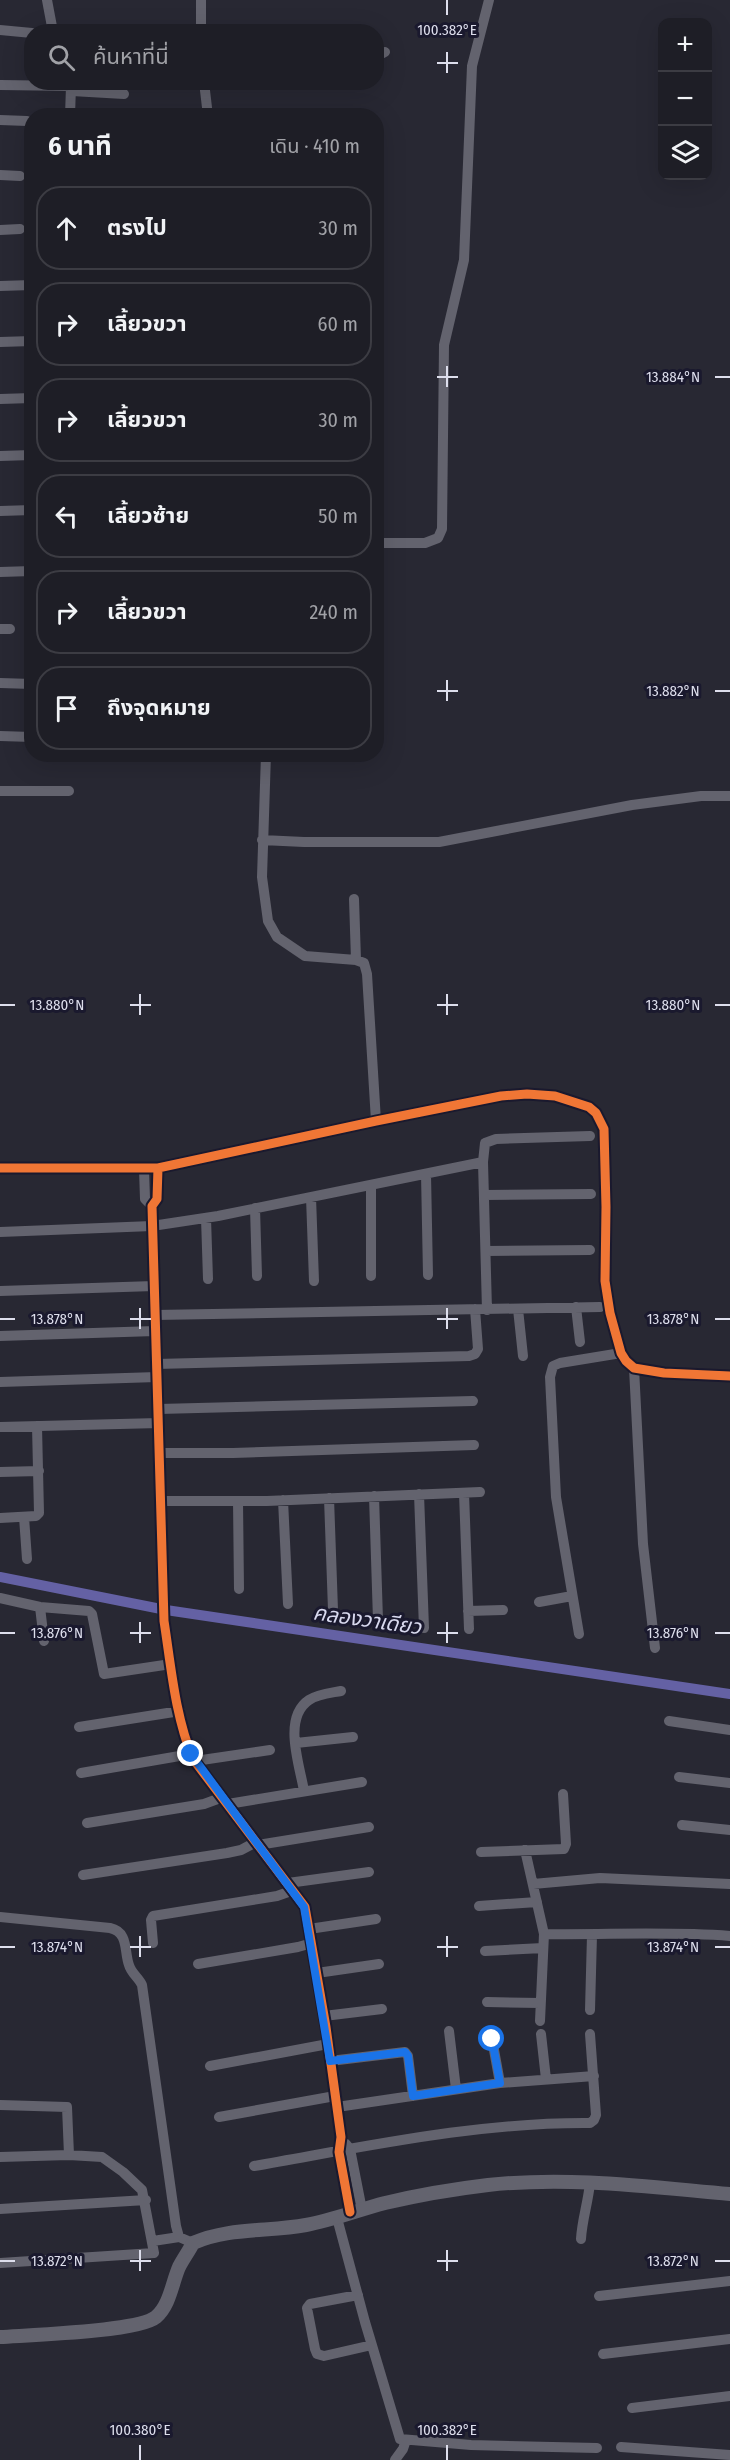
<!DOCTYPE html>
<html lang="th">
<meta charset="utf-8">
<style>
body{margin:0;font-family:"Fira Sans Condensed","Noto Sans Thai",sans-serif;background:#26272e;color:#f1f3f6}
.controls{position:absolute;right:18px;top:18px;display:grid;overflow:hidden;border-radius:12px;box-shadow:0 6px 24px #0002}
.controls button{width:54px;height:54px;display:grid;place-items:center;padding:0;border:0;border-bottom:2px solid #3c3c43;background:#1e1e26;color:#f1f3f6;font:30px sans-serif}
.stop{position:absolute;width:18px;height:18px;margin:-14px;border:4px solid #1a73e8;border-radius:50%;background:#fff}
.stop.end{background:#1a73e8;border-color:#fff;box-shadow:0 2px 6px #0008}
.list{margin:0;padding:0;list-style:none}
h2{display:flex;justify-content:space-between;align-items:center;height:78px;margin:0;padding:0 24px;font-size:26px}
h2 small{font-size:20px;font-weight:400;color:#a1a2a7}
.list li{display:grid;grid-template-columns:39px 1fr auto;gap:18px;align-items:center;box-sizing:border-box;height:84px;margin:0 12px 12px;padding:0 12px;border:2px solid #3c3c43;border-radius:24px}
.list b{display:block;font-size:22px;white-space:nowrap}
.list em{font-size:20px;font-style:normal;color:#a1a2a7}
.icon{flex:none;width:33px;height:33px;fill:none;stroke:currentColor;stroke-width:2;stroke-linecap:round;stroke-linejoin:round}
.map{position:relative;flex:none;width:730px;height:2460px;overflow:hidden}
.search{position:absolute;background:#1e1e26;box-shadow:0 6px 24px #0002;left:24px;top:24px;width:360px;height:66px;display:flex;align-items:center;gap:15px;box-sizing:border-box;padding:0 21px;border-radius:24px;color:#a1a2a7;font-size:22px}
.panel{position:absolute;background:#1e1e26;box-shadow:0 6px 24px #0002;left:24px;top:108px;width:360px;height:654px;border-radius:24px}
.map>svg:first-child{display:block}
</style>
<div class="map">
<svg width="730" height="2460" viewBox="0 0 730 2460">
<rect width="100%" height="100%" fill="#282833"/>
<g fill="none" stroke-linecap="round" stroke-linejoin="round">
<path stroke="#6461a4" stroke-width="10" d="M0,1577l166,33 564,84"/>
<path stroke="#63636e" stroke-width="10" d="M47,0l6,32
M201,0v32
M0,30l32,3
M376,57l9,-5
M204,82l4,34
M0,85l71,1
M72,91l52,3
M70,116l1,-30
M0,120l27,1
M0,175l20,1
M0,230l20,-1
M0,286l32,-1
M0,342l32,-1
M0,399l32,-1
M0,456l32,-1
M0,511l32,-1
M376,543h49l13,-5 4,-9 2,-184 20,-85 8,-194 17,-66
M0,572l32,-1
M0,629h10
M0,683l32,1
M0,736l32,1
M266,754l-4,123 6,44 9,16 28,19 51,4 8,3 3,11 9,147
M0,791h69
M262,840l42,2h135l193,-37 69,-9h29
M354,899l2,61
M0,1168h158l218,-47 125,-25 26,-2 28,2 34,11 7,6 8,16 2,78 -1,74 5,32 11,40 5,8 8,7 30,5 66,3
M158,1168l-1,31 -5,7 12,415c7,45 11,95 29,138l112,148 21,120 15,110 -2,15 11,60
M144,1169l1,30 7,7
M426,1174l2,101
M371,1185v91
M484,1195l107,-1
M311,1197l3,84
M255,1208l2,68
M206,1218l2,61
M0,1232l152,-6 66,-10 265,-54
M486,1251l104,-1
M0,1291l154,-5
M576,1307l4,35
M518,1309l5,47
M487,1310l-4,-148 2,-19 11,-4 94,-3
M155,1315l445,-8
M0,1336l155,-5
M156,1364l313,-8 6,-2 3,-5 -3,-40
M634,1368l9,176 12,104
M0,1382l157,-5
M159,1409l314,-8
M0,1427l159,-4
M160,1453h73l241,-8
M0,1472l39,-1
M464,1493l5,136
M419,1494l5,134
M374,1496l4,124
M329,1498l4,112
M283,1500l5,104
M161,1501h106l213,-9
M238,1501l1,88
M24,1517l3,42
M0,1518l36,-2 3,-3 -2,-87
M0,1598l40,9 49,4 3,3 12,60 67,-10
M539,1602l33,-6
M40,1607l4,34
M468,1611l35,-1
M579,1634l-23,-137 -6,-120 3,-11 7,-3 61,-10
M669,1721l61,9
M79,1727l101,-16
M296,1743l57,-6
M195,1761l75,-11
M81,1773l110,-19
M679,1777l51,6
M304,1791c-4,-25 -22,-73 5,-91 9,-6 22,-7 32,-9
M228,1804l134,-22
M87,1823l117,-19 19,-7
M682,1825l48,5
M258,1845l111,-18
M525,1850l19,84 -4,87
M481,1852l83,-3 2,-5 -3,-50
M83,1875l144,-22 14,-3 15,-8
M288,1883l81,-11
M533,1884l67,-6 130,6
M479,1906l58,-4
M0,1917l110,11c19,4 14,24 19,37 2,8 10,13 13,20l34,241 3,11 14,6
M309,1929l67,-10
M544,1934c62,1 124,-3 186,2
M153,1943l-2,-23 2,-4 124,-20 17,-6
M485,1951l58,-3
M198,1964l100,-17 14,-4
M317,1973l62,-9
M487,2002l53,1
M590,2010l2,-75
M324,2016l58,-7
M449,2031l7,58
M541,2034l5,45
M492,2039l8,44
M330,2061l75,-9 3,4 5,40
M210,2066l118,-22
M0,2105l67,2 2,48
M337,2107l163,-24 94,-7
M219,2117l116,-21
M346,2144l4,5 12,61
M0,2157l69,-2 33,2 21,15 19,18 12,63 -154,10
M254,2166c110,-19 223,-44 336,-43l4,-3 2,-5 -6,-81
M0,2209l146,-9
M337,2218l28,104 35,117 71,6 126,3
M581,2239c1,-19 7,-36 9,-56
M153,2241l26,-4
M358,2295l-48,9 -3,4 8,41 2,5 7,2 48,-11
M599,2296l131,-15
M603,2354l127,-15
M632,2408l98,-12
M621,2447l109,8
M395,2460l8,-11 3,-9"/>
<path stroke="#63636e" stroke-width="14" d="M0,2337c28,-2 138,-5 156,-20 14,-12 16,-34 23,-50 4,-8 10,-16 14,-24 36,-16 76,-11 113,-18 27,-5 52,-15 79,-22 34,-8 69,-14 103,-18 81,-9 162,2 242,9"/>
<defs>
<path id="cycleway" d="M0,1168h158l218,-47 125,-25 26,-2 28,2 34,11 7,6 8,16 2,78 -1,74 5,32 11,40 5,8 8,7 30,5 66,3
M158,1168l-1,31 -5,7 12,415c7,45 11,95 29,138l112,148 21,120 15,110 -2,15 11,60"/>
</defs>
<use href="#cycleway" stroke="#1a192e" stroke-width="13"/>
<use href="#cycleway" stroke="#f07635" stroke-width="9"/>
</g>
<g fill="none" stroke-linecap="round" stroke-linejoin="round">
<path stroke="#1a73e8" stroke-width="8" d="M191,1754l113,153 26,154 75,-9 3,4 5,40 87,-13 -8,-44"/>
</g>
<path fill="none" stroke="#dddeec" stroke-width="2" d="M447,0v15M447,52v21M437,63h21M447,366v21M437,377h21M715,377h15M447,680v21M437,691h21M715,691h15M140,994v21M447,994v21M0,1005h15M130,1005h21M437,1005h21M715,1005h15M140,1308v21M447,1308v21M0,1319h15M130,1319h21M437,1319h21M715,1319h15M140,1622v21M447,1622v21M0,1633h15M130,1633h21M437,1633h21M715,1633h15M140,1936v21M447,1936v21M0,1947h15M130,1947h21M437,1947h21M715,1947h15M140,2250v21M447,2250v21M0,2261h15M130,2261h21M437,2261h21M715,2261h15M140,2445v15M447,2445v15"/>
<g text-anchor="middle" dominant-baseline="central" stroke-width="6" stroke-linejoin="round" paint-order="stroke">
<g font-size="21" font-style="italic" fill="#d8d9ee" stroke="#1a192e">
<text transform="translate(367 1620) rotate(8)">คลองวาเดียว</text>
</g>
</g>
<g font-size="15" text-anchor="middle" fill="#dddeec" stroke="#1a192e" stroke-width="6" stroke-linejoin="round" paint-order="stroke">
<text x="447" y="35">100.382°E</text>
<text x="673" y="382">13.884°N</text>
<text x="673" y="696">13.882°N</text>
<text x="57" y="1010">13.880°N</text>
<text x="673" y="1010">13.880°N</text>
<text x="57" y="1324">13.878°N</text>
<text x="673" y="1324">13.878°N</text>
<text x="57" y="1638">13.876°N</text>
<text x="673" y="1638">13.876°N</text>
<text x="57" y="1952">13.874°N</text>
<text x="673" y="1952">13.874°N</text>
<text x="57" y="2266">13.872°N</text>
<text x="673" y="2266">13.872°N</text>
<text x="140" y="2435">100.380°E</text>
<text x="447" y="2435">100.382°E</text>
</g>
</svg>
<div class="controls">
<button>+</button>
<button>−</button>
<button><svg class="icon" aria-label="layers" viewBox="0 0 24 24"><path d="M12 4l9 5-9 5-9-5zM3 14l9 5 9-5"/></svg></button>
</div>
<div class="stop" style="left:492px;top:2039px"></div>
<div class="stop end" style="left:191px;top:1754px"></div>
<div class="search"><svg class="icon" aria-label="search" viewBox="0 0 24 24"><circle cx="10" cy="10" r="6"/><path d="M15 15l6 6"/></svg>ค้นหาที่นี่</div>
<section class="panel">
<h2>6 นาที<small>เดิน · 410 m</small></h2>
<ul class="list">
<li><svg class="icon" aria-label="ahead" viewBox="0 0 24 24"><path d="M12 20V5M6 11l6-6 6 6"/></svg><div><b>ตรงไป</b></div><em>30 m</em></li>
<li><svg class="icon" aria-label="right" viewBox="0 0 24 24"><path d="M7 20v-9h11M14 6l5 5-5 5"/></svg><div><b>เลี้ยวขวา</b></div><em>60 m</em></li>
<li><svg class="icon" aria-label="right" viewBox="0 0 24 24"><path d="M7 20v-9h11M14 6l5 5-5 5"/></svg><div><b>เลี้ยวขวา</b></div><em>30 m</em></li>
<li><svg class="icon" aria-label="left" viewBox="0 0 24 24"><path d="M17 20v-9H6M10 6l-5 5 5 5"/></svg><div><b>เลี้ยวซ้าย</b></div><em>50 m</em></li>
<li><svg class="icon" aria-label="right" viewBox="0 0 24 24"><path d="M7 20v-9h11M14 6l5 5-5 5"/></svg><div><b>เลี้ยวขวา</b></div><em>240 m</em></li>
<li><svg class="icon" aria-label="arrive" viewBox="0 0 24 24"><path d="M6 21V4h12l-3 4 3 4H6"/></svg><div><b>ถึงจุดหมาย</b></div></li>
</ul>
</section>
</div>
